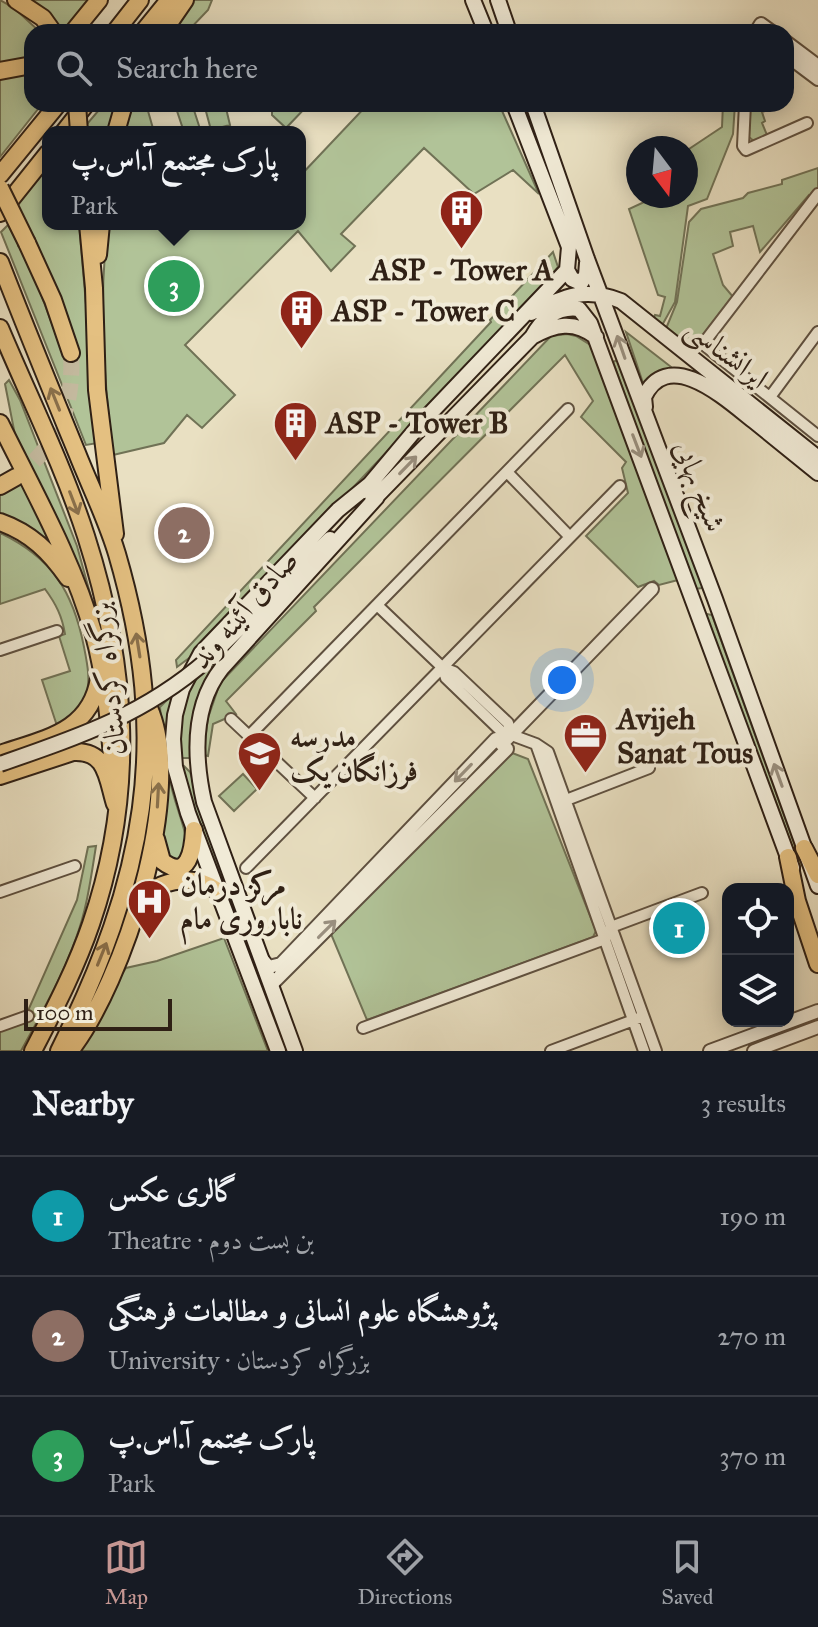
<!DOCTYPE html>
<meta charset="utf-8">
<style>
body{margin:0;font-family:"IM FELL Great Primer",Amiri,serif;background:#20242c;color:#f1f3f6}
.controls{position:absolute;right:24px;bottom:24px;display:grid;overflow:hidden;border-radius:16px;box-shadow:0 4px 20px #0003}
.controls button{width:72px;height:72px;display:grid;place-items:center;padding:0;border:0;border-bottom:2px solid #363941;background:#171b24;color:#f1f3f6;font:40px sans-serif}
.compass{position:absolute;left:626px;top:136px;width:72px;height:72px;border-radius:50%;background:#171b24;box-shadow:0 4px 20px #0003;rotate:164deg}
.scale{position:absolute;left:24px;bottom:20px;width:148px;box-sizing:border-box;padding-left:8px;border:4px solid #2f2015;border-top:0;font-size:22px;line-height:28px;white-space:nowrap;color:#2f2015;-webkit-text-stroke:6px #f1ebd7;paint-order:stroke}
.you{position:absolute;left:562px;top:680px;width:28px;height:28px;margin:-20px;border:6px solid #fff;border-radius:50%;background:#1a73e8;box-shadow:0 0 0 12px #1a73e833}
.badge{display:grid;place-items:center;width:52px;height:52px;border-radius:50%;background:#c59692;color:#fff;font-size:26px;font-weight:700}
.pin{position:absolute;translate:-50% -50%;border:4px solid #fff;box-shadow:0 2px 8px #0006}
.popup{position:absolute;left:42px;top:126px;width:264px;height:104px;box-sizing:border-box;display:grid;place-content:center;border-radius:16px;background:#171b24;filter:drop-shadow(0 2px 6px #0005);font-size:26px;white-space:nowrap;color:#9ea1a6}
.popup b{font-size:30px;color:#f1f3f6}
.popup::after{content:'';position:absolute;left:50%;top:100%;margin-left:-16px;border:16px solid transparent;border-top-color:#171b24}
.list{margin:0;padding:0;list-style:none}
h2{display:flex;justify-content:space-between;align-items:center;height:104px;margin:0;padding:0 32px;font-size:34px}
h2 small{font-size:26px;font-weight:400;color:#9ea1a6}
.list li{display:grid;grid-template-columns:52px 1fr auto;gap:24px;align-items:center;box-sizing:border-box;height:120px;padding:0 32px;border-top:2px solid #363941}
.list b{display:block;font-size:30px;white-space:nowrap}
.list p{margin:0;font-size:26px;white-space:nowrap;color:#9ea1a6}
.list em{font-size:26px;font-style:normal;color:#9ea1a6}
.icon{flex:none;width:44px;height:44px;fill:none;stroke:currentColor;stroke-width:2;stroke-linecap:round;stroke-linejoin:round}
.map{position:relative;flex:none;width:818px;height:1051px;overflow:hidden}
.search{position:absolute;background:#171b24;box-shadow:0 4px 20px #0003;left:24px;right:24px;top:24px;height:88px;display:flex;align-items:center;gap:20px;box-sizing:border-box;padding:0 28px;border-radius:24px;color:#9ea1a6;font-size:30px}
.sheet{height:464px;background:#171b24}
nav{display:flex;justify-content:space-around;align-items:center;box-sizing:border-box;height:112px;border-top:2px solid #363941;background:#171b24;font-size:22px;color:#9ea1a6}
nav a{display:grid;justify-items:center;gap:4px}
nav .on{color:#c59692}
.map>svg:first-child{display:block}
</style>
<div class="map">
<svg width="818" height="1051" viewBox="0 0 818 1051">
<rect width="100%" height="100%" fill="#e9e0c2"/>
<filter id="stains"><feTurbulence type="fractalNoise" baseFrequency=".0025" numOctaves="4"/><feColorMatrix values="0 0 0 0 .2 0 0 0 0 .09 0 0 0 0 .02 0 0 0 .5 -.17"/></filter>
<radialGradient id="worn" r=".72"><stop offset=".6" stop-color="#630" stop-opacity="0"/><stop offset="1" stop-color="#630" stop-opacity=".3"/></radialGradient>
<path fill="#b1c398" stroke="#707256" stroke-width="2" d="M0,0l14,8 26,24h-8v28l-32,6z
M31,0h63l-25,32h-7l-18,-22z
M191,0h21l-4,10 -21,22h-15z
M32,70v34h10l-42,53v-80z
M104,104h15l-8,28h-23l-1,-8z
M134,104h15l-1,7 6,21h-31z
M192,104l9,28h-17l-8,-24z
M204,104h21l5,21 -19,5z
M272,104h35v2l-21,22 -14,-13z
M368,104h131l40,90 -26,-24 -39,24 -50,-46 -83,86 14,12 -24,25 -33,-40 -113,114 50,50 -33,33 -15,-13 -23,28 -51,12c-9,-76 -15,-155 -5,-231h192v-48z
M723,104h12l-2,30 -26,65 -19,7 -13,96 -15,27 -8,-6 3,-8 5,1 5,-19 -7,-2 -29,-86 28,-13h29v-45l36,-24z
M750,104l29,2 -17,6 3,9 -3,2 5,12 -12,7 -6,-5z
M48,165v59h31l19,219 -12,2 -85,-213 7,-7 24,45 33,89 12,-4 -61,-150z
M818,168v31l-9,-4 -49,57 -7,-26 -23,6 3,14 -20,8 10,31 11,13 -43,54 -26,-21 12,-29 12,-80 12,-13 42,-11 5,-5 34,-9v-4z
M553,252l5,15 -18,22 -340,361 -23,17 -1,-7 315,-338 -1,-2z
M626,332l49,38 -16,2 -15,14z
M567,334l9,2 16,10 86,234 -19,5 -5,-4 -16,6 -52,-51 42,-43 -6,-25 4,-6 -45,-45 12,-16 -28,-46 -251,252 2,4 -90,90 10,13 -23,10 -5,32 -5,-1 5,-37 12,-35 331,-347z
M617,360l10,19 76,208 -1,1 -7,1 -82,-227z
M9,380l11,20 57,146 16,58 -20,-49 -58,-120 -10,-51z
M20,481l32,56 -6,5 -46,-25v-27z
M0,533c52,25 73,58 84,114 3,15 7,34 2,49 -5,13 -18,23 -28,33l-16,-49 28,-9 -11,-35 6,-2c-3,-18 -9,-30 -20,-45l-45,15z
M707,614l5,1 90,250 -4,2 -94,-250z
M223,656l-30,102h-12l-6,-16 10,-53z
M174,693c-2,27 -8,55 -5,82 4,27 17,51 20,78l-16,10 -12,-16 4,-82 -5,-58z
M507,751l21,8 68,172 -3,6 -226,83 -36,-86z
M184,766l6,6 63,188 -17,-33 -41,-112 -13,-46z
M243,774l14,15 -23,22 -15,-15z
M96,846c-5,31 -9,63 -20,92 -14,40 -35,76 -55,113h-21v-21l23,-8 54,-122 11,-53z
M224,938l44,113h-190l34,-62 14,-21 31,-7z"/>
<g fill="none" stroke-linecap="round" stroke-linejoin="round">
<path stroke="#c4ba9f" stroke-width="16" stroke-dasharray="16 8" stroke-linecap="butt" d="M16,477c43,-33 58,-70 55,-124"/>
<defs>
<path id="minor" d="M745,104l-2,42 3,4 61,-27
M818,194l-115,150 115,92
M770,397l48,-65
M507,472l63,65
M377,605l66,63 11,4 54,51 4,12
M0,650l57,-19
M443,668l3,10 55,53 35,13 12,8 108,299
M231,719l84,79
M250,735l318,-326
M536,744l108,307
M561,802l88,-34
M246,868l374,-382
M0,892l75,-26
M0,1026l28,-10
M363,1028l242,-89 6,-12 91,-34
M551,1051l88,-33"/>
<path id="tertiary" d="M756,32l5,-8 11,8
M786,42l32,24
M786,55l32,24
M502,744l150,-155
M262,959l7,8 12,-3 215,-225 11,10 -235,235
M710,1051l108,-40
M754,1051l64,-24"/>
<path id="secondary" d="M473,0l13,32
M498,0l11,32
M514,104l55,143 -2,23
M533,104l54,155 128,340 103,287
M567,270l5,9 9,4 5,-8 1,-12
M531,313c33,-16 53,-27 90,-12l197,157
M532,337c10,-18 25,-31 47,-28l11,14 202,545
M645,407l-1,-10c25,-52 84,4 111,25 21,17 42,34 63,51
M364,491l58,-69 145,-152
M372,501l160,-164c23,-13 42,-17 64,0
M211,656l119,-117
M278,1051l-90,-238 -13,-46 -2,-28 2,-24 7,-26 19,-36 137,-143 32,-26
M295,1051l-91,-249c-10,-45 -12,-96 18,-134l155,-171"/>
<path id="trunk" d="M16,0l27,18 10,14
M73,32l26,-32
M115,32l25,-32
M143,32l26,-32
M163,32l22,-32
M0,71l32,-6
M64,132l22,-28
M116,132l8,-28
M0,175l58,-71
M0,213l48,-60
M88,224l6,64 3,102 18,144
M27,243l26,57 18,53
M98,255l3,-31
M0,262c25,64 51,128 77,191 13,33 30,67 40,101 55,188 28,325 -58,497
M0,328c29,69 63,137 86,208 42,131 50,257 5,388 -15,44 -37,86 -58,127
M0,423c34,69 73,137 94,212 12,44 15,88 19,133
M0,486l16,-9
M0,522c31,11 50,30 68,56
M0,754c44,-15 91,-22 99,-76
M0,776l73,-24c34,-2 34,26 42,52
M156,839l6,22c27,21 31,-12 32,-31
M804,848l14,27
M788,857l9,44 21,63
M138,906c16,-26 53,-34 78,-16
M70,1051c54,-69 116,-260 79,-343"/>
</defs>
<use href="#minor" stroke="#5e5040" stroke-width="14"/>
<use href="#tertiary" stroke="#5e5040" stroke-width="16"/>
<use href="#secondary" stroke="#2f2015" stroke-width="18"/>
<use href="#trunk" stroke="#2f2015" stroke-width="20"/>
<use href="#minor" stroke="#f1ebd7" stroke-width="10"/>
<use href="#tertiary" stroke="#f1ebd7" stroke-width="12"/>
<use href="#secondary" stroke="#f1ebd7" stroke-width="14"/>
<use href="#trunk" stroke="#e4c081" stroke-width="16"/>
<defs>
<path id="secondary-bridge" d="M0,764c78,-27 144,-49 207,-104"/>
<path id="trunk-bridge" d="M77,104l2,28
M0,188l27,55"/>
</defs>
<use href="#secondary-bridge" stroke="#2f2015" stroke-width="18" stroke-linecap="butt"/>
<use href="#trunk-bridge" stroke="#2f2015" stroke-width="20" stroke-linecap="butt"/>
<use href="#secondary-bridge" stroke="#f1ebd7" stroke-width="14"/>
<use href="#trunk-bridge" stroke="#e4c081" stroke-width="16"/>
</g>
<defs><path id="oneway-shaft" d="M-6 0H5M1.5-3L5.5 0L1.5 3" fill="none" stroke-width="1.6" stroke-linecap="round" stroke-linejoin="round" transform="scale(2)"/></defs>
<g stroke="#9a9080">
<use href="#oneway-shaft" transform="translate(621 347) rotate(-109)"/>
<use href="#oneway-shaft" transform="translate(637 446) rotate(69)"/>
<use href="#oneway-shaft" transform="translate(408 465) rotate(-46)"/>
<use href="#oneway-shaft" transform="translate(463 773) rotate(134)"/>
<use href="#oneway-shaft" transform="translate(778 775) rotate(-110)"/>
<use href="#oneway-shaft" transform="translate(327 929) rotate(-45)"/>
</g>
<g stroke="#8a704b">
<use href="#oneway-shaft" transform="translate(55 399) rotate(-112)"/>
<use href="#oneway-shaft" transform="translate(74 503) rotate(69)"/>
<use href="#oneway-shaft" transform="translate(138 645) rotate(-99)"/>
<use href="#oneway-shaft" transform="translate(158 795) rotate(-87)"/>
<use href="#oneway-shaft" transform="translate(102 954) rotate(-68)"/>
</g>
<defs>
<symbol id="building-pin" viewBox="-11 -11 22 30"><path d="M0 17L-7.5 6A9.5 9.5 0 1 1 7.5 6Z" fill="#8f2418" stroke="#f1ebd7"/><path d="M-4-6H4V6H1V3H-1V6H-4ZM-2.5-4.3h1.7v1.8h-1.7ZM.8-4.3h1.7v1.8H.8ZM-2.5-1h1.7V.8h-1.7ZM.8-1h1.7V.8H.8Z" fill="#fff"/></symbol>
<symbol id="office-pin" viewBox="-11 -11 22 30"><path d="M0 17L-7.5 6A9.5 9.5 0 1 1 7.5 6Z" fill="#8f2418" stroke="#f1ebd7"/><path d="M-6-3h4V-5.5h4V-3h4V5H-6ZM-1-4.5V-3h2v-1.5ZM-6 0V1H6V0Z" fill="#fff"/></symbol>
<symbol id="school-pin" viewBox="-11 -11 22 30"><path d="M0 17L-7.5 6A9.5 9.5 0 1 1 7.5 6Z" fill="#8f2418" stroke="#f1ebd7"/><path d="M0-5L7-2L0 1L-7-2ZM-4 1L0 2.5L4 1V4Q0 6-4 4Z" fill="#fff"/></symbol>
<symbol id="hospital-pin" viewBox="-11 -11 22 30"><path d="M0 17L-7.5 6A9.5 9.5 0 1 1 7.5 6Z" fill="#8f2418" stroke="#f1ebd7"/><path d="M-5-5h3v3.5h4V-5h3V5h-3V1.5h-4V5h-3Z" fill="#fff"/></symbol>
</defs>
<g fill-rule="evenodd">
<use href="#building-pin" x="436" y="186" width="51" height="69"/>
<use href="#building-pin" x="276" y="286" width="51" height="69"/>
<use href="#building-pin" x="270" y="398" width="51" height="69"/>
<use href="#office-pin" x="560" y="710" width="51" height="69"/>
<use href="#school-pin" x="234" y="728" width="51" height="69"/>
<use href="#hospital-pin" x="124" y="876" width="51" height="69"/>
</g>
<g text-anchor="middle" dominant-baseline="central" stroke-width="8" stroke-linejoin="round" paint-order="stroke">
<g font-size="30" font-weight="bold" fill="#2f2015" stroke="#f1ebd7" text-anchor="start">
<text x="462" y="270" text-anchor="middle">ASP - Tower A</text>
<text x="332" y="311">ASP - Tower C</text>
<text x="326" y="423">ASP - Tower B</text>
<text x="617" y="719">Avijeh<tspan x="617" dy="34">Sanat Tous</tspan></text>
<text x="290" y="737">مدرسه<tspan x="290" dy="34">فرزانگان یک</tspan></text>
<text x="180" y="885">مرکز درمان<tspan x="180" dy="34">ناباروری مام</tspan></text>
</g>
<g font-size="30" fill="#2f2015" stroke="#f1ebd7">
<text transform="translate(727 353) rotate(38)">ایرانشناسی</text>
<text transform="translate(700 486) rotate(69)">شیخ بهایی</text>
<text transform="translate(244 609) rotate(-49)">صادق آئینه وند</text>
<text transform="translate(108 679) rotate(-96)">بزرگراه کردستان</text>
</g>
</g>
<rect width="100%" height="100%" filter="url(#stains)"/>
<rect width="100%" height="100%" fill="url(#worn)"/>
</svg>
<div class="controls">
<button><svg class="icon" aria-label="locate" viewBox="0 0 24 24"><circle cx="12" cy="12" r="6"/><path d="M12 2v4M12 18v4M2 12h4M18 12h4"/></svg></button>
<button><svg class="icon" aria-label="layers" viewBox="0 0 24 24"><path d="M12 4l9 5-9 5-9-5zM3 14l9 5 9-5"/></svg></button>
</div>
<svg class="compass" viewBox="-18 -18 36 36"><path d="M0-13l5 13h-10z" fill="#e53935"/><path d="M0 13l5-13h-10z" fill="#9ea1a6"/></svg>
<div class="scale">100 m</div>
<div class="you"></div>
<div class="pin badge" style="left:679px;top:928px;background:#0f9aa8">1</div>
<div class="pin badge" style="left:184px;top:533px;background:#8d6e63">2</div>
<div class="pin badge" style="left:174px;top:286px;background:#2e9e5b">3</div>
<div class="popup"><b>پارک مجتمع آ.اس.پ</b>Park</div>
<div class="search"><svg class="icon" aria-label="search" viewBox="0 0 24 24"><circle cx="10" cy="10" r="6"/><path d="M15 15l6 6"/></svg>Search here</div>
</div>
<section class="sheet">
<h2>Nearby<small>3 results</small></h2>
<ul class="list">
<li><span class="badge" style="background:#0f9aa8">1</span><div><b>گالری عکس</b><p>Theatre · بن بست دوم</p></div><em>190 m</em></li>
<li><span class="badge" style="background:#8d6e63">2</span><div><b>پژوهشگاه علوم انسانی و مطالعات فرهنگی</b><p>University · بزرگراه کردستان</p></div><em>270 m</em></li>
<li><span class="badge" style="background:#2e9e5b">3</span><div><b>پارک مجتمع آ.اس.پ</b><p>Park</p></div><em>370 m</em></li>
</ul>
</section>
<nav>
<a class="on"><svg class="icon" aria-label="map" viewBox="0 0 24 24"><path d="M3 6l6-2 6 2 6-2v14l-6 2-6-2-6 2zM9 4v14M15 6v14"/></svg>Map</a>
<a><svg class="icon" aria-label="directions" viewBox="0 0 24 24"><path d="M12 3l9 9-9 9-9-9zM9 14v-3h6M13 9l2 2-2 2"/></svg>Directions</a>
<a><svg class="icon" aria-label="saved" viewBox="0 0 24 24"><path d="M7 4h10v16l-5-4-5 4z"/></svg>Saved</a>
</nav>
